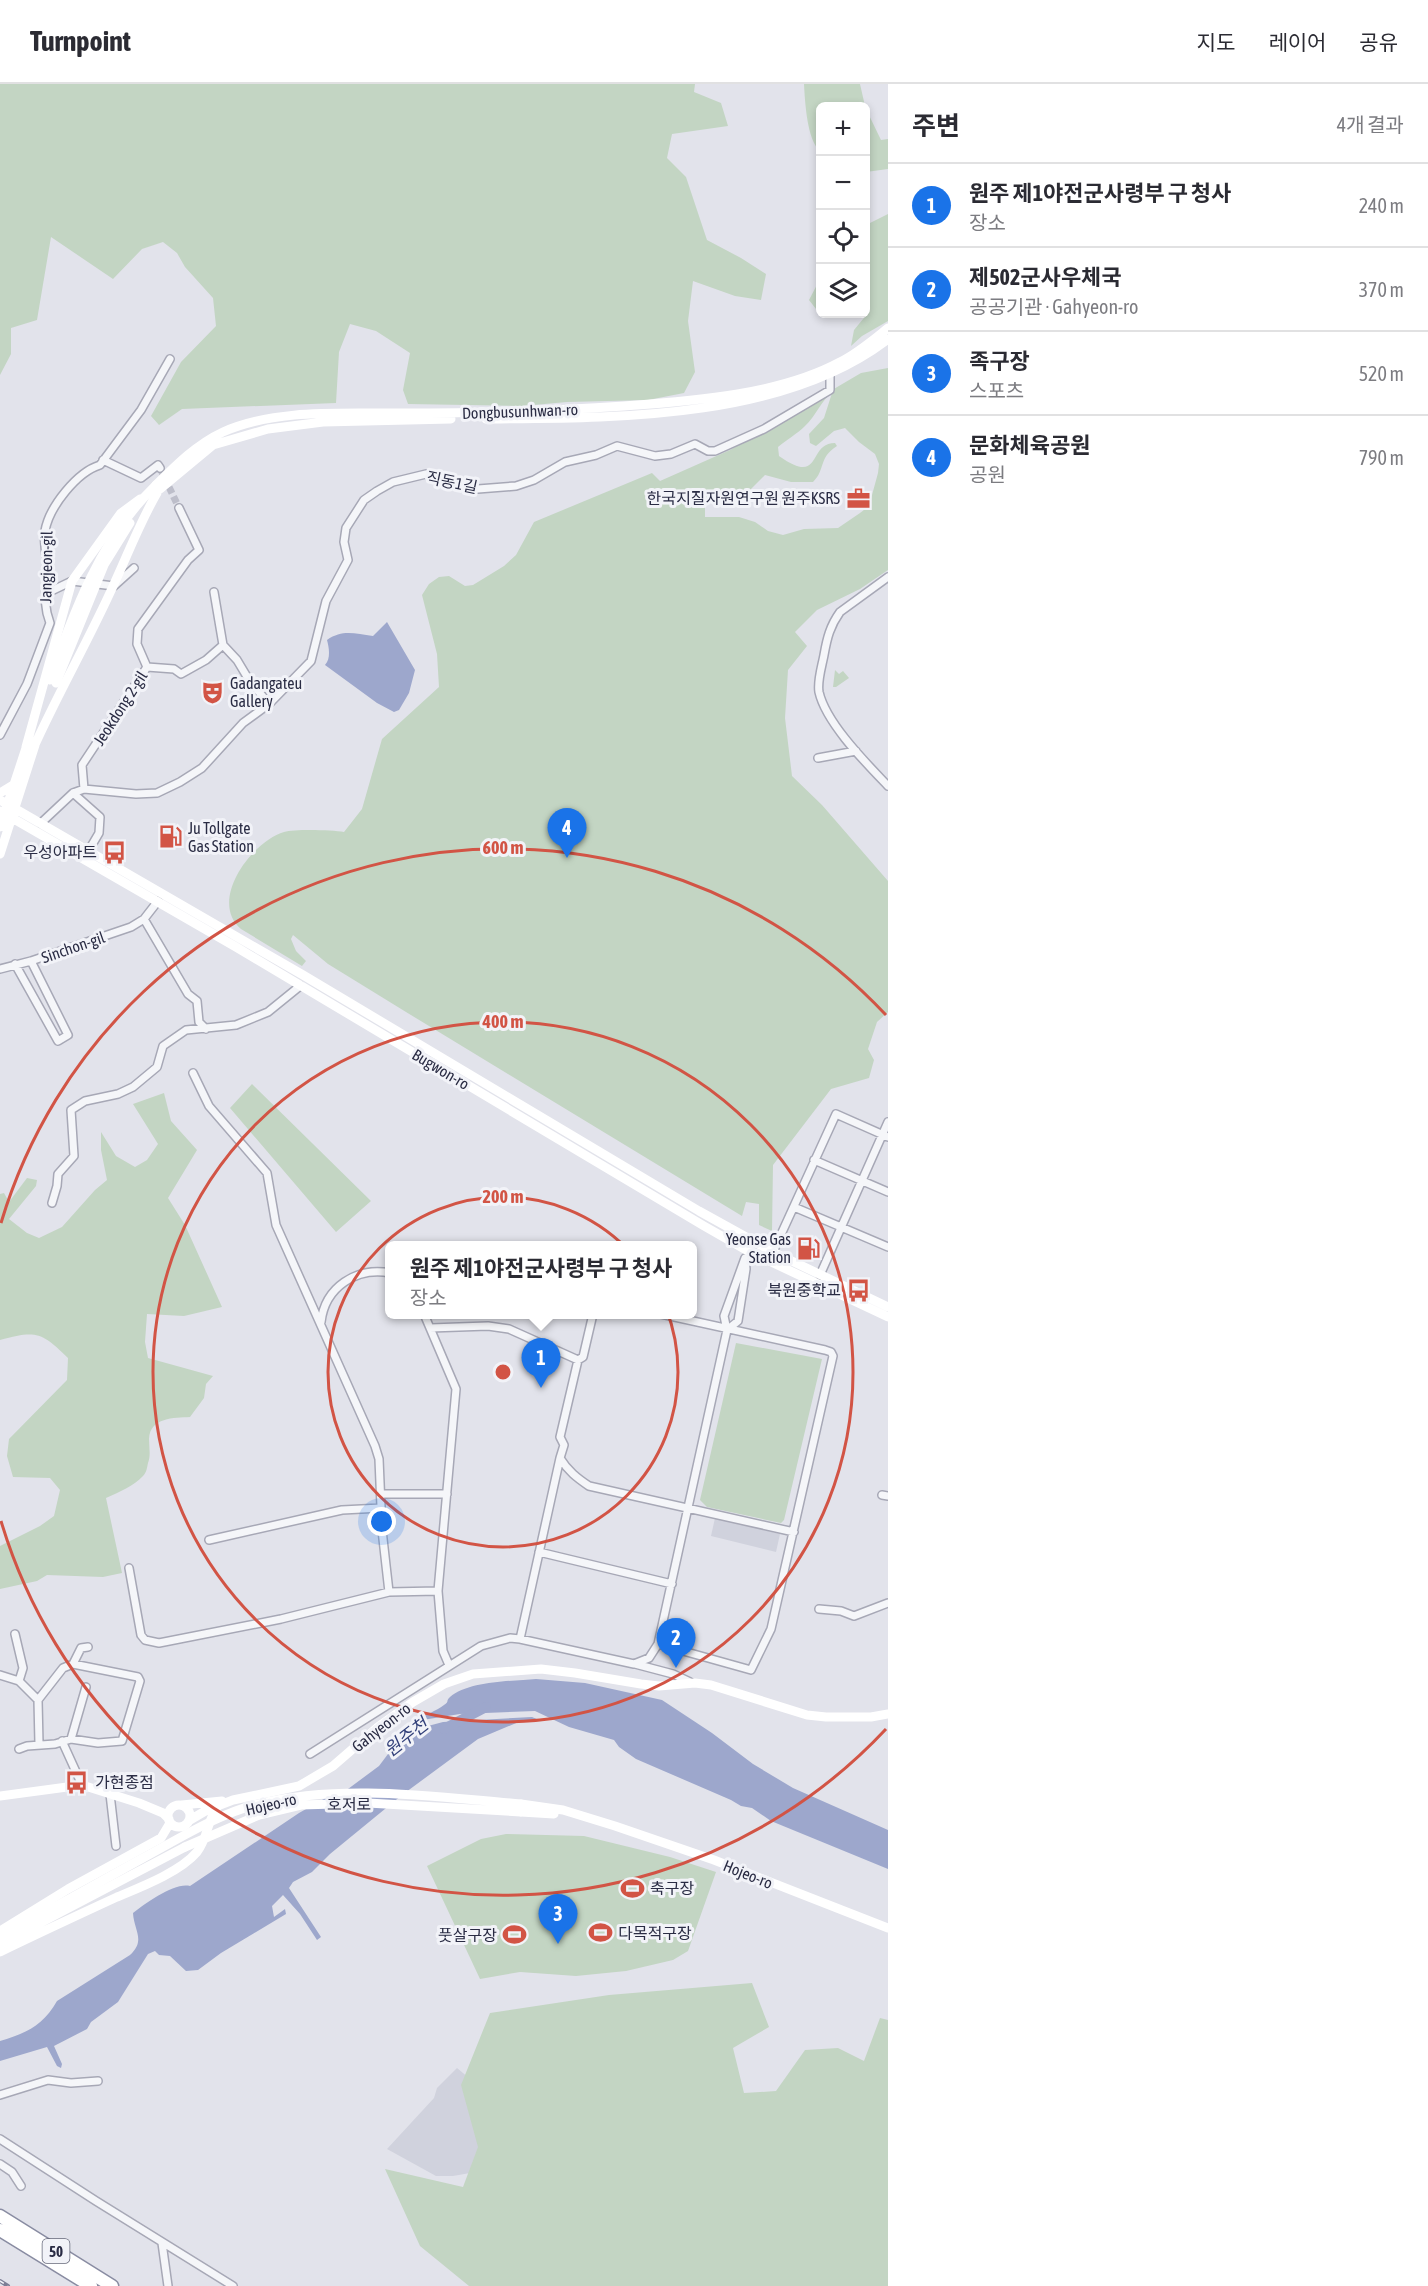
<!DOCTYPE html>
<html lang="ko">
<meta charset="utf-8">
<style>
body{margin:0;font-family:"Asap Condensed","Noto Sans KR",sans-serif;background:#f7f7f7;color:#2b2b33}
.controls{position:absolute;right:18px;top:18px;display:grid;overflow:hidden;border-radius:9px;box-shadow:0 3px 9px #0003}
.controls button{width:54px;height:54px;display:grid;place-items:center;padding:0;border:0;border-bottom:2px solid #e1e1e2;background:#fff;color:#2b2b33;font:30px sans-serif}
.you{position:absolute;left:382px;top:1438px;width:21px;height:21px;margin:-15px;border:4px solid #fff;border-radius:50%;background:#1a73e8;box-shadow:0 0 0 9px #1a73e833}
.badge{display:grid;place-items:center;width:39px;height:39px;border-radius:50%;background:#1a73e8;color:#fff;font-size:20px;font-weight:700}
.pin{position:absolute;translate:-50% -50px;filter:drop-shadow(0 2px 3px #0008)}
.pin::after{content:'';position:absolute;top:32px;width:21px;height:18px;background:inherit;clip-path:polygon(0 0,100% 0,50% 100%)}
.popup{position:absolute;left:385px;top:1157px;width:312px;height:78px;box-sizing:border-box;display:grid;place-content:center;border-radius:9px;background:#fff;filter:drop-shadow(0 2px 4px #0005);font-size:20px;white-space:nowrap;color:#7c7c81}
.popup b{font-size:22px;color:#2b2b33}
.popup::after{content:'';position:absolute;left:50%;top:100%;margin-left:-12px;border:12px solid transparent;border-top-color:#fff}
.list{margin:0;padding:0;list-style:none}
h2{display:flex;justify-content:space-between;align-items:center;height:78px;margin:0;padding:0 24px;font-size:26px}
h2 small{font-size:20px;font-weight:400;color:#7c7c81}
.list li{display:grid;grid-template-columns:39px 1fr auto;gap:18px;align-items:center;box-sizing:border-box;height:84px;padding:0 24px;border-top:2px solid #e1e1e2}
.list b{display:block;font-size:22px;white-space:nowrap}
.list p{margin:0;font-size:20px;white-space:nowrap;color:#7c7c81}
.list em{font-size:20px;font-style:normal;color:#7c7c81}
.icon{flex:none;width:33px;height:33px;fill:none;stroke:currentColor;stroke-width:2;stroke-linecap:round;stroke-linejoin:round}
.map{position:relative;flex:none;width:888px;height:2202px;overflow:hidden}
header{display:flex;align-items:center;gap:36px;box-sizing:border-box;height:84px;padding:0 30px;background:#fff;border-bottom:2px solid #e1e1e2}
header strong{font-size:28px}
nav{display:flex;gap:33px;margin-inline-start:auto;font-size:21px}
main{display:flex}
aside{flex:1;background:#fff}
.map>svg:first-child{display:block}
</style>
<header>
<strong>Turnpoint</strong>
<nav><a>지도</a><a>레이어</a><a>공유</a></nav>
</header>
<main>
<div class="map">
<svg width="888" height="2202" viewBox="0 0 888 2202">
<rect width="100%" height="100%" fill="#e2e3eb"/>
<path fill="#d0d2dd" d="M715,1434l65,16 -4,18 -65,-16z
M457,1984l31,26 16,2 -34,77 -17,3h-17l-49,-27 47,-51 3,-10z"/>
<path fill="#c3d5c3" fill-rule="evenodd" d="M0,0h695l-1,8 27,11 7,23 -56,8 -5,24 19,19 21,63 34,18 25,16 -5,26 -26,-4 -42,-15 -5,40 7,51 -11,21 -36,7 -81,2 -45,4 -114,-2 -5,-14 7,-37 -34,-22 -26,-7 -11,28 -3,51 -154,6 -23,16 -8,-9 30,-54 35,-36 -3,-28 -28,-31 -8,-14 -14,-11 -21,7 -29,30 -62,-42 -14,83 -26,8v26l-11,21z
M804,0h56l5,22h-45v45c-13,-11 -15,-49 -16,-67z
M866,25l15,31 7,-1v30l-22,3z
M888,130v107l-26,15 -11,10 3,-16 14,-17 -2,-5v-83z
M820,195v25l-4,5 -7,-9z
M888,284v202l-28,19 -43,21 -22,22 12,14 -19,24 -3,48 7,58 30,29 66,76v131l-11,10 -9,27 6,11 -5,18 -38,11 -58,76 -1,66 -13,-6v-21l-13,-2 -4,14 -336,-204 -78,-48 -35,-29 -2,4 5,12 10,10 -4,5 -61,-37c-33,-28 10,-87 43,-97 11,-3 48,-2 60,0l18,-23 20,-70 57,-52 -2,-33 -15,-59 7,-11 10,-7 10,-1 16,10 8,-1 31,-19 12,-11 18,-33 118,-49 8,8 70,-31 131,-77zM832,309l-8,25 -15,16 1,9 6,3 18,-15 11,-3 14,14 16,12 4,10 -1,9 -9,33 -9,7 -22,15 -34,1 -21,6 -15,-4 -13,-9 -16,-5h-34v-12l9,-7 29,-1 22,-22 26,7h22c13,-13 5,-24 24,-36l-2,-3c-28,0 -12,44 -56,13l-1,-9c8,-7 19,-13 27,-21 11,-10 17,-27 27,-33z
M835,586l4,4 4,-3 6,7 -13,9h-3z
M252,1000l119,117 -35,31 -106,-124z
M164,1009l7,28 26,29 -29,48 17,27 37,82 -38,9 -37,-2 -2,28 3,16 65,18 -7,8 -2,14 -14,19c-16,1 -40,0 -41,22 0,8 2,16 -1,24 -1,4 -1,9 -5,13 -9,10 -24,16 -37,22l16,75 -19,4 -56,-2 -10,6 -37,8v-43l40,-20 14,-10 6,-26 -10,-12 -37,-1 -6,-21 2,-17 58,-59 1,-22c-26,-26 -32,-28 -68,-18v-146l4,-1 5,9 18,-24 10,2 -1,6 -27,33 18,14 12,5 23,-11 33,-37 12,-10 -6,-30v-18l15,24 19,11 12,-7 11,-16 -25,-40z
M736,1259l86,16 -38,161 -3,3 -74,-16 -7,-7z
M506,1750l78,2 86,21 46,15 -28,79 -15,9 -47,11 -50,5 -56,-4 -40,7 -53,-113 54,-27z
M752,1899l17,44 -36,21 11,45 32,-2 29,-41 33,-2 26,13 16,-43 8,2v266h-419l-49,-40 -35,-77 78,18 15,-40 -17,-62 29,-72 119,-18z"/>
<path fill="#9da7cc" d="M387,538l28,48 -6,23 -10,17 -5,2 -17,-9 -52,-38c6,-7 4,-17 2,-25 16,-11 28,-6 46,-4z
M536,1595l49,4 77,17 50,33 41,31 40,24 95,42v39l-117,-48 -19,-13 -11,-2 -10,-6 -95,-41 -17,-12 -5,-7 -45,-13 -34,-16 -75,3 -44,7c9,-7 21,-10 28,-16 6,-4 1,-3 6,-8 18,-16 63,-16 86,-18z
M532,1633l7,3 -18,1 -43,18 -76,56 -72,59 -18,18 -19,10 -4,6 32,49 -4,3 -17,-26 -17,-19 -11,11 2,11 11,-8 1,5 -65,39 -23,17 -12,1 -16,-15 -11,-1 -4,-4 -7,3 -30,48 -27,20 -4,7 -33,17 8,18 -1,4 -4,-2 -10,-19 -47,14v-20c26,-8 43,-15 57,-40l73,-46c16,-15 4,-24 3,-42 13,-10 42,-31 57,-27l109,-73 30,-17 19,-7 31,-23 12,-16 22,-20 30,-8z"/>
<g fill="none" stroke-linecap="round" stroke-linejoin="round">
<path stroke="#9da7cc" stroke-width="10" d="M444,1645l42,-22"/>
<path stroke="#bdbeca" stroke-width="7" stroke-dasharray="7 3.5" stroke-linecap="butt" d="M160,384l19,40"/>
<defs>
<path id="street" d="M103,376l38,18 17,-13 2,3
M888,493l-48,35c-10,14 -13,26 -16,43 -2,11 -7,26 -5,37 7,31 47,71 69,94
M214,508l9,53 14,15 12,20 20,24
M45,510l27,-13 42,5 20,-18
M147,583l27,2 7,5 25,-14 17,-15
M0,651l27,-51 23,-61c-8,-21 -3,-33 -3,-55 0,-12 -4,-26 -2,-37 4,-24 32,-59 55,-66l41,-55 29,-51
M818,674l38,-7
M84,705l-2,-24 65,-98 -10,-23 1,-15 50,-69 11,-10 -20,-42
M73,709l27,24 -1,16 -10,17
M41,739l32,-30 11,-4 52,5 21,-1 23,-11 22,-14 41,-45 26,-19 42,-43 15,-60 22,-41 -4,-18 2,-14 18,-28 13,-9 16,-9 33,-8 21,4 14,8 17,3 38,-3 18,-6 31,-18 31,-7 21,-9 38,10 16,-2 24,-10 13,7h7l49,-22 66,-39v-16
M144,835l44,75 9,7 2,21 7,7
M15,880l43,77 10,-6 -37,-74
M0,885l31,-8 100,-34 13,-8 14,-18
M193,989l16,33 58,67 9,52 99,221 4,13 3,71 7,62
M814,1076l74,32
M52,1119l5,-17 1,-12 16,-18 -3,-46 14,-9 33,-7 15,-7 24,-20 6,-21 23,-16 50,-5 32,-13 32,-26
M794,1123l94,40
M773,1168l63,-138 52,23
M745,1174l1,11 -8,52 -11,9 -3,-14z
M820,1191l68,-153
M424,1230l32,75 -18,202 5,60 6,14
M593,1230l-10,43 -5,3 -18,77 4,8 -4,13c8,13 17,20 29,28l205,46
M321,1238c4,-35 35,-55 69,-49
M430,1244l58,-2 21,3 69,31
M381,1410h66
M882,1411l6,1
M209,1456l133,-30 39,-2
M539,1468l133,32
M129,1484l12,67 4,5 14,3 122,-24 108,-27 49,-1
M819,1525l22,2 13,5 34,-13
M15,1550l8,34 -4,13
M520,1555l40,-181
M658,1560l93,26 20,-41 62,-273 -2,-4 -6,-2 -164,-36
M73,1580l8,-16 7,-1
M635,1580l38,10 17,8
M0,1591l19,6 19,19
M38,1616l1,44
M71,1655l15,-52
M62,1657l20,44
M19,1665l8,-3 28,-2 16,-5 27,4 24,-2 18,-60 -2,-4 -65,-13 -10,4 -25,32
M310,1670l171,-108 29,-8 10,1 114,25 15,-6 9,-14 69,-314
M110,1710l6,52
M0,2011l48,-15 23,3 27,-2
M0,2055l96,62 137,85
M0,2080l12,8 9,14
M162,2159l6,43"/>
<path id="highway" d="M0,2132l112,70
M0,2146l91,56"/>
</defs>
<use href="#street" stroke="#a7a8b6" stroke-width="10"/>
<use href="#highway" stroke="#898ca2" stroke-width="15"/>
<use href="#street" stroke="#f5f6f9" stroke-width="7"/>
<path stroke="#fff" stroke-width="9" d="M486,335c127,-1 297,1 402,-80
M156,401c20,-20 41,-41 67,-53 55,-24 121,-18 179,-19 74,0 148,-2 222,-7 68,-5 155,-11 216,-44 18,-9 33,-22 48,-34
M160,405l53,-44 55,-16 55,-7 128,-3
M26,663l46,-166 49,-68 19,-14
M33,665c25,-56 56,-109 81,-165 14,-30 26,-62 43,-91
M0,709l13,-8
M0,716l303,175 396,236 74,41 115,55
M0,727l236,136 468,279 44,25 140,66
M0,743l28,-85
M0,770l35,-109
M0,1712l82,-11 57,18 24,10 6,6
M521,1720l42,6 52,16 99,34 174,68
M168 1732a11 11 0 1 1 22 0a11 11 0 1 1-22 0Z
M182,1721l40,-4
M521,1728l33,2
M190,1736l17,-10 26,-10 66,-14 34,-20 45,-39 35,-25 31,-18 29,-10 68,-5 34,4 66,11 18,2 36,-3 16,2 96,30 19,2h45l17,-3
M0,1847l68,-42 93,-51 9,-15
M0,1860l185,-97
M0,1868c39,-19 78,-37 117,-55 24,-10 63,-25 80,-45 11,-14 10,-32 21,-46"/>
<use href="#highway" stroke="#fff" stroke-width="12"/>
<defs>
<path id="rail" d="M0,2197l8,5"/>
</defs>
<use href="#rail" stroke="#7b7e95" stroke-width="4"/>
<use href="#rail" stroke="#f2f3f8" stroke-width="1.5" stroke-dasharray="4.5" stroke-linecap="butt"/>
<path stroke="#fff" stroke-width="9" d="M50,596c25,-71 50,-141 106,-195
M56,599l48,-118 26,-42
M185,1763l74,-32 42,-10 67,-2 153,9
M0,1853c48,-26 96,-53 143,-79 37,-20 75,-44 115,-54 85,-21 177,-7 263,0"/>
</g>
<g fill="none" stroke="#d25445" stroke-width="3">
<circle cx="503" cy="1288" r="175"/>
<circle cx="503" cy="1288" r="350"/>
<path d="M886 1645A524 524 0 0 1 1 1437M1 1139A524 524 0 0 1 886 931"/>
</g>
<defs>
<symbol id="office-bare" viewBox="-9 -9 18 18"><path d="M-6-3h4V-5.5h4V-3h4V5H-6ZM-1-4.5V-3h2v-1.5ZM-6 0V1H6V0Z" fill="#d25445" stroke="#f2f3f8" stroke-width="2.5" paint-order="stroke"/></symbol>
<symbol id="theatre-bare" viewBox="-9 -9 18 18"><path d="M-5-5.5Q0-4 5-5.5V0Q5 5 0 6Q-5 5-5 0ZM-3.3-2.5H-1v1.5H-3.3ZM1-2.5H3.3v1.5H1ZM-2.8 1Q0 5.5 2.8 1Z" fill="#d25445" stroke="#f2f3f8" stroke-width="2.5" paint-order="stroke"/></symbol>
<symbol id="fuel-bare" viewBox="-9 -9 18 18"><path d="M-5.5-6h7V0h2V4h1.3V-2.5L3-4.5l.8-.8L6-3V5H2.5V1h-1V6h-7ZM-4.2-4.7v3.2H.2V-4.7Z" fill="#d25445" stroke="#f2f3f8" stroke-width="2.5" paint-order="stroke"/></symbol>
<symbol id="bus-bare" viewBox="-9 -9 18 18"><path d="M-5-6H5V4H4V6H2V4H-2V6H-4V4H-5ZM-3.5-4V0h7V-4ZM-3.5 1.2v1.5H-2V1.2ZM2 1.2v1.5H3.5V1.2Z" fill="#d25445" stroke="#f2f3f8" stroke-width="2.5" paint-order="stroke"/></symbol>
<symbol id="stadium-bare" viewBox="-9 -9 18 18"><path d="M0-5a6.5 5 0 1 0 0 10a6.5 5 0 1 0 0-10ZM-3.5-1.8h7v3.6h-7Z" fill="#d25445" stroke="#f2f3f8" stroke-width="2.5" paint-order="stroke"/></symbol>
</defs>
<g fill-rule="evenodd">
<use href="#office-bare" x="842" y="398" width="33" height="33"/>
<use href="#theatre-bare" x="196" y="592" width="33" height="33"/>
<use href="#fuel-bare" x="154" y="736" width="33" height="33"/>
<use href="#bus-bare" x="98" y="752" width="33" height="33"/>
<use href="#fuel-bare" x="792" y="1148" width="33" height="33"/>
<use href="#bus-bare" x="842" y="1190" width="33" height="33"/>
<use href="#bus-bare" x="60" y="1682" width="33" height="33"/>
<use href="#stadium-bare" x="616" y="1788" width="33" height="33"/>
<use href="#stadium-bare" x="584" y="1832" width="33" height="33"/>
<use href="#stadium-bare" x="498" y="1834" width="33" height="33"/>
</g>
<g text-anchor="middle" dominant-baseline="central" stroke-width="6" stroke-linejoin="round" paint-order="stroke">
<rect fill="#f2f3f8" stroke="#66687a" stroke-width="1.5" x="42.5" y="2155" width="27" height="24" rx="4.5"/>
<g font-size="15" font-weight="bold" fill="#2a2c44">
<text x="56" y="2167">50</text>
</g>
<g font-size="16" fill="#2a2c44" stroke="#f2f3f8">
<text transform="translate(520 327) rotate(-2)">Dongbusunhwan-ro</text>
<text transform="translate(452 398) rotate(12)">직동1길</text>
<text transform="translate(46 483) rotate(-89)">Jangjeon-gil</text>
<text transform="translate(120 624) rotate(-57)">Jeokdong 2-gil</text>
<text transform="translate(73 863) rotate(-19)">Sinchon-gil</text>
<text transform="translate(441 985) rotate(31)">Bugwon-ro</text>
<text transform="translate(381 1643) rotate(-38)">Gahyeon-ro</text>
<text transform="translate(271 1720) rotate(-13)">Hojeo-ro</text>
<text x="349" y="1720">호저로</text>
<text transform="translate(748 1790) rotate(22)">Hojeo-ro</text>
</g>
<g font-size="16" fill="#2a2c44" stroke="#f2f3f8" text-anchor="end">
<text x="840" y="414">한국지질자원연구원 원주KSRS</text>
<text x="230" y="599" text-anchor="start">Gadangateu<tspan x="230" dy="18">Gallery</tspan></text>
<text x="188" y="744" text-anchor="start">Ju Tollgate<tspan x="188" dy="18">Gas Station</tspan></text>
<text x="97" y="768">우성아파트</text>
<text x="791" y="1155">Yeonse Gas<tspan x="791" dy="18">Station</tspan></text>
<text x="841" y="1206">북원중학교</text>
<text x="95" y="1698" text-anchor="start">가현종점</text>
<text x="650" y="1804" text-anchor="start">축구장</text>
<text x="618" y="1849" text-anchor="start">다목적구장</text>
<text x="497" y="1851">풋살구장</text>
</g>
<g font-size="18" font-style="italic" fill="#324079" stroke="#f2f3f8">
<text transform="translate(406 1653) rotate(-38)">원주천</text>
</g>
</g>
<circle cx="503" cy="1288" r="9" fill="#d25445" stroke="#f2f3f8" stroke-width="3"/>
<g font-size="18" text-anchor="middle" font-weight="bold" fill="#d25445" stroke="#f2f3f8" stroke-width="6" stroke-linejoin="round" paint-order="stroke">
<text x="503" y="770">600 m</text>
<text x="503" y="944">400 m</text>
<text x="503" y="1119">200 m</text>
</g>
</svg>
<div class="controls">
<button>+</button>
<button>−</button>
<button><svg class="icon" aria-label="locate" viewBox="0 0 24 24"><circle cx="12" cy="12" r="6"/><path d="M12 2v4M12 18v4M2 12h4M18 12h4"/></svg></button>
<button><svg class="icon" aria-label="layers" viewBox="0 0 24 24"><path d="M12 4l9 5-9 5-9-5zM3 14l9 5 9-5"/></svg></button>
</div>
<div class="you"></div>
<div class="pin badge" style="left:541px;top:1304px">1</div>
<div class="popup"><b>원주 제1야전군사령부 구 청사</b>장소</div>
<div class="pin badge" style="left:676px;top:1584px">2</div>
<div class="pin badge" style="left:558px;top:1860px">3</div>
<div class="pin badge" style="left:567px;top:774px">4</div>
</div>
<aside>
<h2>주변<small>4개 결과</small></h2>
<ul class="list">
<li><span class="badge">1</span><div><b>원주 제1야전군사령부 구 청사</b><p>장소</p></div><em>240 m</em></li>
<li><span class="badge">2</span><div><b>제502군사우체국</b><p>공공기관 · Gahyeon-ro</p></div><em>370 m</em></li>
<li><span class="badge">3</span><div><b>족구장</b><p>스포츠</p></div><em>520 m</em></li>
<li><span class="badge">4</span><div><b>문화체육공원</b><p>공원</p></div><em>790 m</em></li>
</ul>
</aside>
</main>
